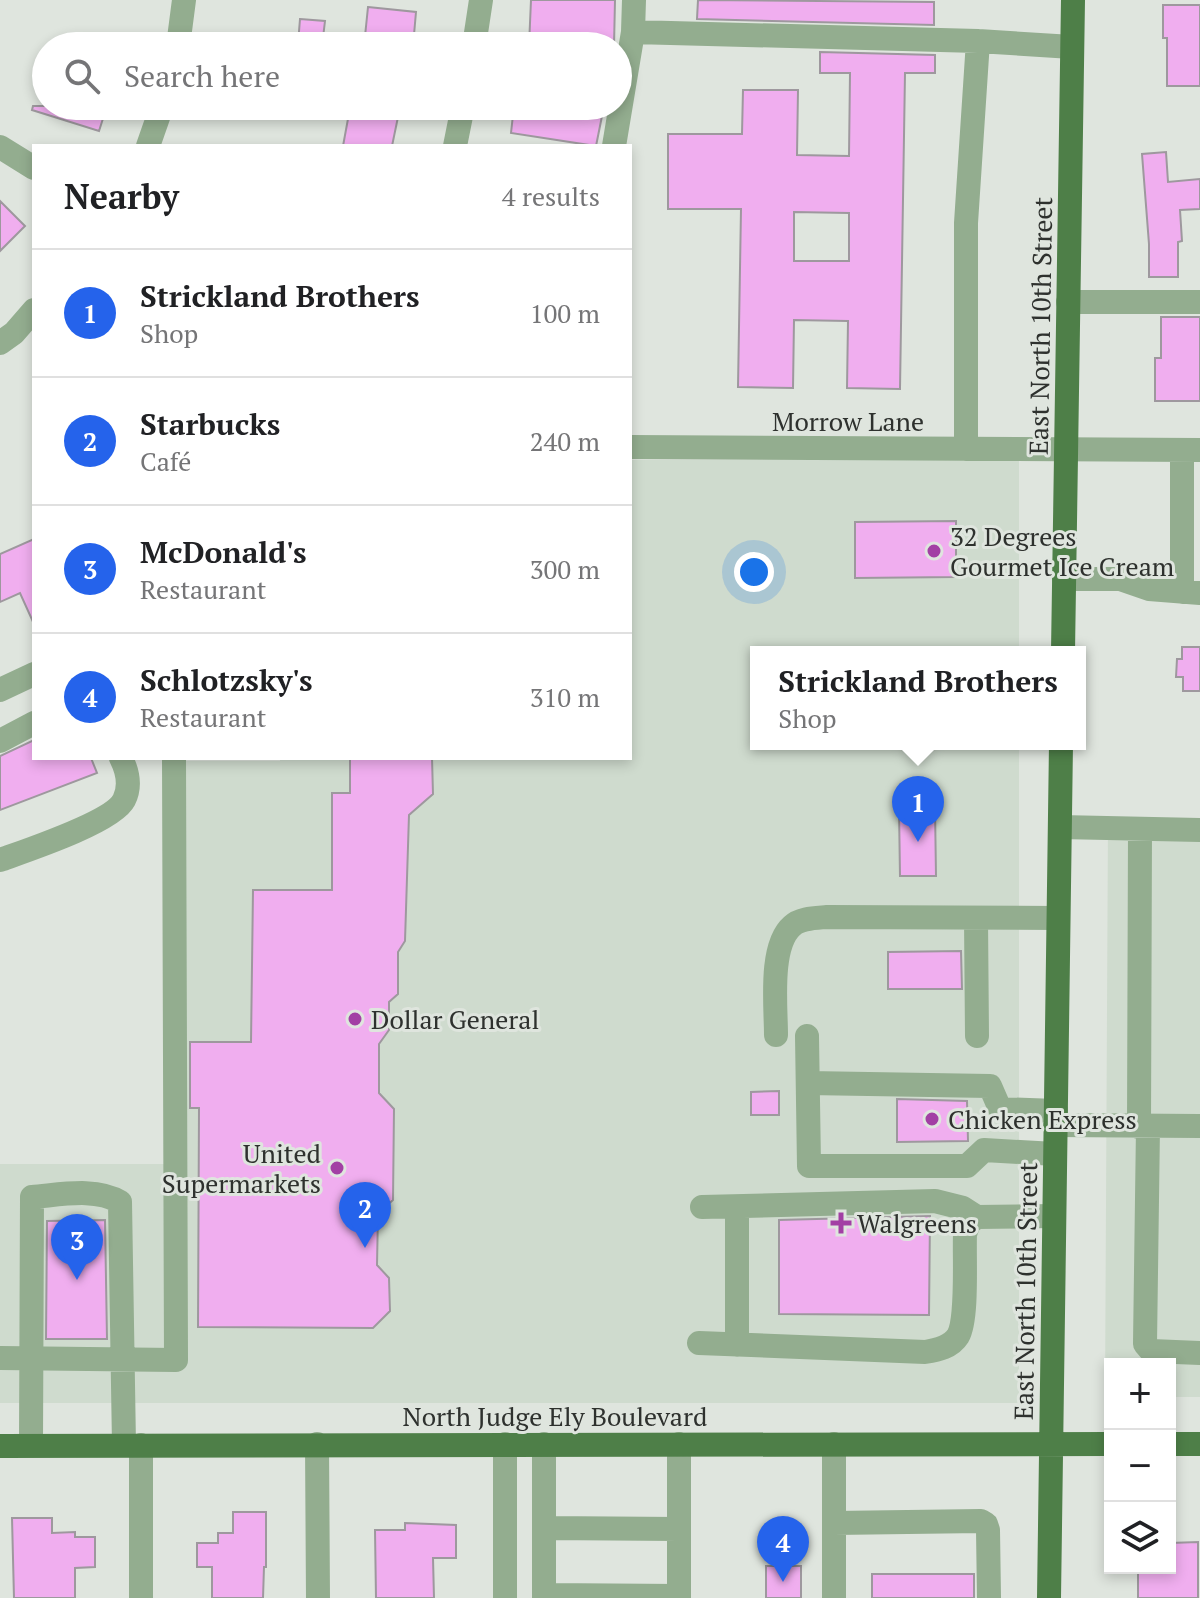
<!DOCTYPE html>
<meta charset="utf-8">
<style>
body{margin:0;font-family:"PT Serif",serif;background:#f6f6f6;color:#202124}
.controls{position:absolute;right:24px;bottom:24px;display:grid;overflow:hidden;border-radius:0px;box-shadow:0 4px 12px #0003}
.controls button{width:72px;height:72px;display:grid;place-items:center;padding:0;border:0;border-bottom:2px solid #e0e0e0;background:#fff;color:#202124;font:40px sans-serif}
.you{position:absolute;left:754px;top:572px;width:28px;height:28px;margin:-20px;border:6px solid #fff;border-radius:50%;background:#1a73e8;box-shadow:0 0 0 12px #1a73e833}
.badge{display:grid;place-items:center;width:52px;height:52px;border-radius:50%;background:#2563eb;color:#fff;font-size:26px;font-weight:700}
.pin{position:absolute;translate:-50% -66px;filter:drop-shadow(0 2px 4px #0008)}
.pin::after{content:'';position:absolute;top:42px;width:28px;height:24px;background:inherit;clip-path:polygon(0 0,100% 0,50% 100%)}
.popup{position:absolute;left:750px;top:646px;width:336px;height:104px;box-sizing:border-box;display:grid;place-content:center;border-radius:0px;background:#fff;filter:drop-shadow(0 2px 6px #0005);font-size:26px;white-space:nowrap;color:#757577}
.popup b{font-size:30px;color:#202124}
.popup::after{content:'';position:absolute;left:50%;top:100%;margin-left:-16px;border:16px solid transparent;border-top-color:#fff}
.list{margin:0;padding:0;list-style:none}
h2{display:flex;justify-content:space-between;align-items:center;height:104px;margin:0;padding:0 32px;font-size:34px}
h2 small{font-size:26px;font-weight:400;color:#757577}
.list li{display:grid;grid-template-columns:52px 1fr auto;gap:24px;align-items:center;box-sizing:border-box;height:128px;padding:0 32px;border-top:2px solid #e0e0e0}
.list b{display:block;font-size:30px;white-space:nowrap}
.list p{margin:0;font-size:26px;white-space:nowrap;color:#757577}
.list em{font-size:26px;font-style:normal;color:#757577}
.icon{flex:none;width:44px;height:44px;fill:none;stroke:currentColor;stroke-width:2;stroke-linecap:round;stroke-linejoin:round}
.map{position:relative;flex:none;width:1200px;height:1598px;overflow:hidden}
.search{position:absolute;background:#fff;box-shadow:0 4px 12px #0003;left:32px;top:32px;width:600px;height:88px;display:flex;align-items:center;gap:20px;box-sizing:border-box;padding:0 28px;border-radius:44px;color:#757577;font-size:30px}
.panel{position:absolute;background:#fff;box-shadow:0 4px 12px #0003;left:32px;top:144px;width:600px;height:616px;border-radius:0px}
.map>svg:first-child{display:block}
</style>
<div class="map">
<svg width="1200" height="1598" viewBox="0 0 1200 1598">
<rect width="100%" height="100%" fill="#dfe5de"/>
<path fill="#cfdbce" d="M630,460h389v192h-263v92h263v659h-1019v-239h176l1,-403h103v-3h350z
M1108,819h92v578h-30v-33h-60v33h-5z"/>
<path fill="#f0aeef" stroke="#9e989e" stroke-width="2" fill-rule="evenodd" d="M531,0h84l-1,46h-85z
M698,0l236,2v23l-237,-6z
M1163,5h37v81h-33v-48h-4z
M368,7l48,5 -3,34h-49z
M300,19l25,2 -3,25 -24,-2z
M820,52l115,3v18h-30l-5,316 -53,-1 1,-67 -54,-1 -1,68 -55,-1 3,-178h-73v-75h74l1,-44h55l-1,65 52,1 1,-83h-30zM794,212l55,1v48h-55z
M33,106h74l-8,25 -67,-21z
M514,106h90l-8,40 -85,-13z
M350,108l48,9 -6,29h-49z
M1166,152l2,30 32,-3v30l-20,1 2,31 -4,1v35h-29v-33l-7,-90z
M0,201l25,25 -25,25z
M1161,317h39v84h-45v-43h6z
M956,521v56l-101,1v-56z
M34,539v85l-14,-31 -20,9v-48z
M1182,647h18v44h-17v-14h-7l1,-18h5z
M34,740v18h57l6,15 -97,37v-54z
M350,758h82l1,36 -24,21 -4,126 -7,11v42l-9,8v28l-10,14v49l15,16 -1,91 -15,13 -1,52 12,13 1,33 -17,17 -175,-1 1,-219h-9v-66h61l2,-152h79v-97h18z
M935,808l1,68h-36l-1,-67z
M961,951l1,38h-74v-37z
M779,1091v24h-28v-23z
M897,1099l70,2 1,40 -71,1z
M930,1216l-1,99 -150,-1v-94z
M105,1220l2,119h-61l1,-118z
M233,1512h33v55h-2l-1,31h-51v-31h-15v-24h21v-10h15z
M12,1518h40v15l23,-1v5h20v30l-20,1v30h-61z
M405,1523l51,2v33h-23l1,40h-58l-1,-68h30z
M1198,1542v56h-60v-30h32v-25z
M766,1566h35v32h-35z
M872,1574h102v24h-102z"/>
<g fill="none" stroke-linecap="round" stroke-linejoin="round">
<path stroke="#93ad8f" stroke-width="24" d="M633,32l345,9 94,6
M178,46l6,-46
M474,46l7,-46
M148,146l14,-40
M455,146l8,-40
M614,146l19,-114 1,-32
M0,147l34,21
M1068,302h132
M0,343l14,-10 20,-23
M630,447l570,3
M966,449v-226l12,-182
M1064,579h56l29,10 51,4
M1182,592v-142
M0,690l34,-16
M0,741l34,-18
M1060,827l140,3
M0,860c25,-9 113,-38 124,-60 7,-14 4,-28 -3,-42
M976,918l1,118
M776,1035c0,-28 -7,-89 16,-109 8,-8 24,-8 35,-9l231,1
M807,1036l2,130h158l17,-16 71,4
M808,1083l182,3 10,23 56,2
M1055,1125l145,1
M1139,1127l1,-297
M1148,1127l-3,217 6,7 49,2
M702,1207l233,-6 28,7 14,9
M699,1343l226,9c13,-2 26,-5 33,-16 10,-17 6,-80 7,-102l4,-11 8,-6 77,-1
M737,1345v-138
M0,1358l176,2 -2,-602
M317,1444l1,154
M505,1444v154
M544,1444v154
M679,1444v154
M31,1445l1,-248c27,-2 64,-10 88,5l4,243
M141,1445v153
M834,1523l147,-2 5,3 2,6 1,68
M544,1528l135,1
M544,1595l135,1
M834,1598v-154"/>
<path stroke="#4e7f48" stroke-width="24" d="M1063,652l10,-652
M1170,1444h30
M0,1446l1110,-2
M1049,1598l12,-854"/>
</g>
<g fill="#a23fa4" stroke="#dfe5de" stroke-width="3">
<circle cx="934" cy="551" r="8"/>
<circle cx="355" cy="1019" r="8"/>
<circle cx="932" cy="1119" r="8"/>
<circle cx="337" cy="1168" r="8"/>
<path d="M837 1211h8v8h8v8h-8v8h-8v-8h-8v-8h8z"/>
</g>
<g text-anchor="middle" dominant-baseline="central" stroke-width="6" stroke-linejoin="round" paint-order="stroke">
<g font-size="26" fill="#2e312e" stroke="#dfe5de">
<text transform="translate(1040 326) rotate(-89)">East North 10th Street</text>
<text x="848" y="421">Morrow Lane</text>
<text transform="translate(1025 1291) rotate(-89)">East North 10th Street</text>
<text x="555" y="1416">North Judge Ely Boulevard</text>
</g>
<g font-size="26" fill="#2e312e" stroke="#dfe5de" text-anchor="start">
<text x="950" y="536">32 Degrees<tspan x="950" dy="30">Gourmet Ice Cream</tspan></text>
<text x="371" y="1019">Dollar General</text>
<text x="948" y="1119">Chicken Express</text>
<text x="321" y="1153" text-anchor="end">United<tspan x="321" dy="30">Supermarkets</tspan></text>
<text x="857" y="1223">Walgreens</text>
</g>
</g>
</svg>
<div class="controls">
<button>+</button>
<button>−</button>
<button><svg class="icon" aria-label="layers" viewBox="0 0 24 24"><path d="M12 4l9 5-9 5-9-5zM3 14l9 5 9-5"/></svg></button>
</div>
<div class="you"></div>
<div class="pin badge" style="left:918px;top:842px">1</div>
<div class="popup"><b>Strickland Brothers</b>Shop</div>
<div class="pin badge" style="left:365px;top:1248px">2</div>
<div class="pin badge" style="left:77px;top:1280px">3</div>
<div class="pin badge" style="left:783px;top:1582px">4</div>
<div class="search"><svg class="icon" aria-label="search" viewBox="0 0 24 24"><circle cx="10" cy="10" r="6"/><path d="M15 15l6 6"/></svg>Search here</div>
<section class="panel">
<h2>Nearby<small>4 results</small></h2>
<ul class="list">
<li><span class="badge">1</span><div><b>Strickland Brothers</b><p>Shop</p></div><em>100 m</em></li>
<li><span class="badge">2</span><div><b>Starbucks</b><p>Café</p></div><em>240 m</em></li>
<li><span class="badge">3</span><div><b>McDonald's</b><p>Restaurant</p></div><em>300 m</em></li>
<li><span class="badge">4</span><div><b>Schlotzsky's</b><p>Restaurant</p></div><em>310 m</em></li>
</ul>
</section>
</div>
